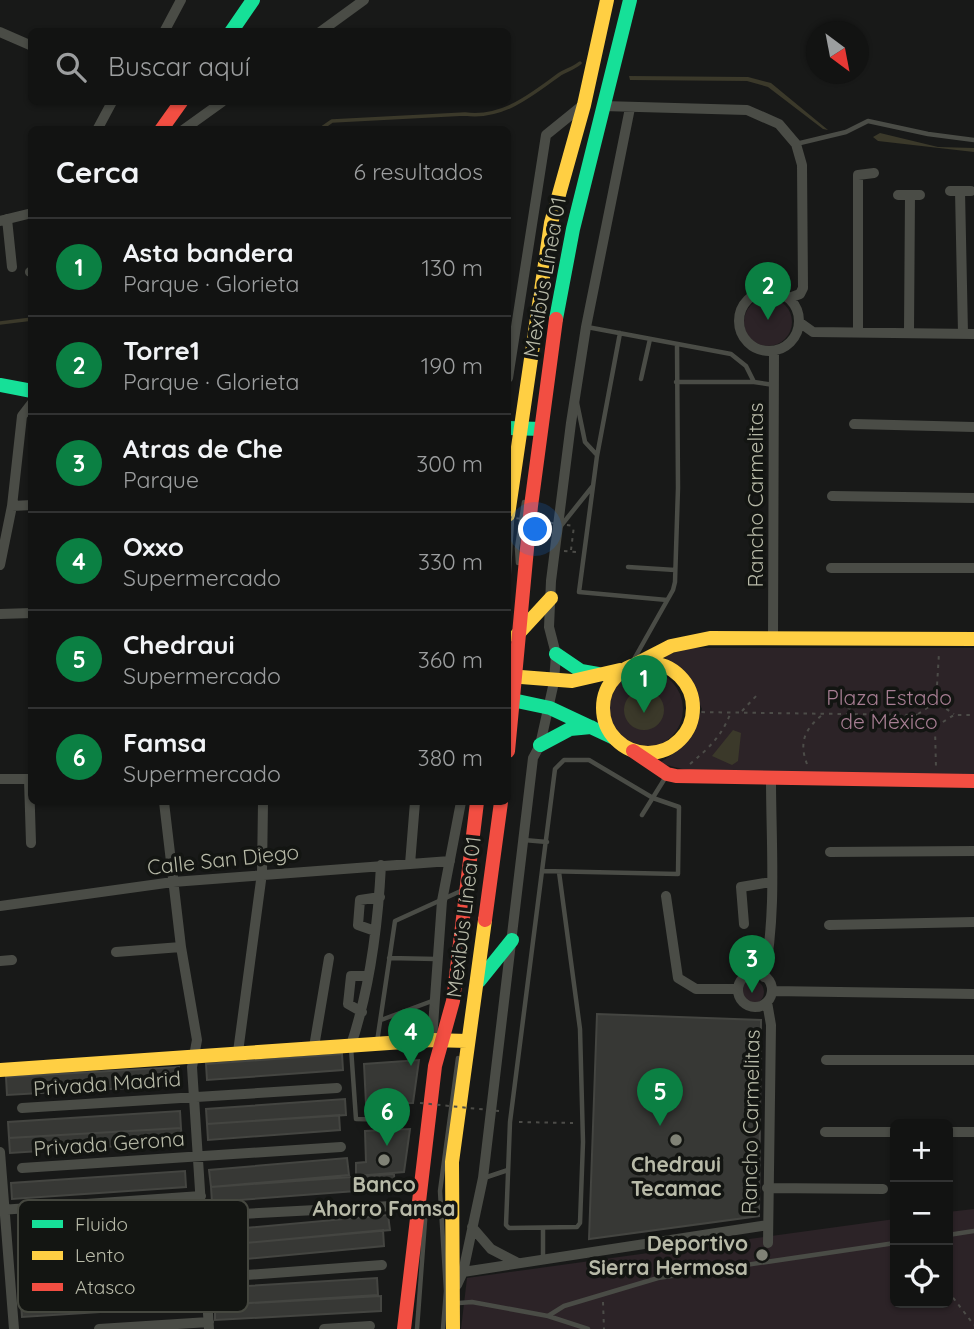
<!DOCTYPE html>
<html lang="es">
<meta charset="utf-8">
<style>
body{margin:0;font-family:Quicksand,sans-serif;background:#1f2020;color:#f1f3f6}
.controls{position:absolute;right:21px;bottom:21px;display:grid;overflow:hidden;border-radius:10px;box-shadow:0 2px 5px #0004}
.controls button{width:63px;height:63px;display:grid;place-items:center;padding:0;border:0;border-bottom:2px solid #313232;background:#121312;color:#f1f3f6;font:35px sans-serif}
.compass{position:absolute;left:806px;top:21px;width:63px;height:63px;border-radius:50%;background:#121312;box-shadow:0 2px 5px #0004;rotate:148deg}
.you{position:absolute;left:536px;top:530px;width:24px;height:24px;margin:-18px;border:5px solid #fff;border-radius:50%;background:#1a73e8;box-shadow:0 0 0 10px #1a73e833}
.badge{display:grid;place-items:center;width:46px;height:46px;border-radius:50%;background:#0b8043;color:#fff;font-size:23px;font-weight:700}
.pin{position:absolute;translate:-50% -58px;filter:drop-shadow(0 2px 4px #0008)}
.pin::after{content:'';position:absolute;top:37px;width:24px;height:21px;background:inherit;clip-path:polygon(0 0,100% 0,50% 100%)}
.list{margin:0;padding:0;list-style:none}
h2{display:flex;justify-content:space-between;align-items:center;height:91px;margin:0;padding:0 28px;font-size:30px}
h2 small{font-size:23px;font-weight:400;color:#9c9e9f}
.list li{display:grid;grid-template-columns:46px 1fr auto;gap:21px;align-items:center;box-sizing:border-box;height:98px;padding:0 28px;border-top:2px solid #313232}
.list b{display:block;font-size:26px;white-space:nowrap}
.list p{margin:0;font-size:23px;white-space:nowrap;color:#9c9e9f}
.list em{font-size:23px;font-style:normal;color:#9c9e9f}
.icon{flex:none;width:38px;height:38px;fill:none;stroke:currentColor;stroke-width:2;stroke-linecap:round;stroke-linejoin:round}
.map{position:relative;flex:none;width:974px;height:1329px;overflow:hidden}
.search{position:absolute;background:#121312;box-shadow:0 2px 5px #0004;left:28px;top:28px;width:483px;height:77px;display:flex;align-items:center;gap:18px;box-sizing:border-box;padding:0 24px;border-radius:10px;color:#9c9e9f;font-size:26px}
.panel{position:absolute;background:#121312;box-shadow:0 2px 5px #0004;left:28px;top:126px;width:483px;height:679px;border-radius:10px}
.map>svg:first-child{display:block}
</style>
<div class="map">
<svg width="974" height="1329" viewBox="0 0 974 1329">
<rect width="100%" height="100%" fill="#181918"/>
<path fill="#2c2327" d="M744 322a24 24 0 1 1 48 0a24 24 0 1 1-48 0Z
M691,648h283v126l-276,-1 -39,-10c26,-15 32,-26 43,-54l-17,-36 -22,-17z
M605 709a39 39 0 1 1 78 0a39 39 0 1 1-78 0Z
M740 992a12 12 0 1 1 24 0a12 12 0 1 1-24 0Z
M974,1209v120h-513l6,-51 428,-59v84h53v-91z"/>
<path fill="#3b392a" d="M629,76l119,1 23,6 57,47 -5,-1 -55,-42 -21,-6 -117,-1z
M880,133l58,14 36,1v4l-96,-11 -5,-4z
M624 710a20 20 0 1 1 40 0a20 20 0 1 1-40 0Z
M733,730l8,3 -3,28 -6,4 -20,-9z"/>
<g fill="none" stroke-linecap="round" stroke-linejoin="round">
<path stroke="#3b392a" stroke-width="3.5" d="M319,130l13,-9 133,-7c38,5 66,-19 95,-40 7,-4 14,-6 20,-11
M0,323l32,-4"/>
</g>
<path fill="#373835" stroke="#444541" stroke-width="2" d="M597,1014l164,6 -2,196 -170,23z
M342,1054l1,16 -136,10 -1,-16z
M419,1060l-6,43 -47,1 -2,-40z
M179,1067l1,18 -173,10 -1,-18z
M345,1099l1,16 -139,9 -1,-15z
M180,1111l1,17 -172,10 -1,-16z
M339,1115l1,15 -132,10 -1,-16z
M181,1128l1,14 -172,11 -1,-15z
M410,1129l-6,43 -48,4v-13l10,-1 -1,-31z
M347,1158l2,17 -138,12 -2,-17z
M185,1171l1,16 -174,12 -1,-16z
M394,1174l1,14 -183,14 -1,-15z
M388,1215l2,15 -177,16 -1,-15z
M383,1230l1,16 -169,16 -2,-16z
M377,1278l1,17 -162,10 -1,-17z
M194,1292l1,14 -173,11 -1,-15z
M381,1296v15l-166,9v-15z"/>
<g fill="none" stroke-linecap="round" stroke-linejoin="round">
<path stroke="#4c4c48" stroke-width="2" stroke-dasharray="3.5 5" stroke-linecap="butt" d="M571,550l3,-24
M564,551l12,1
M826,694l29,18
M936,702l3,-49
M742,711l16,-17
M693,712l224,3 18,12 19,-12h20
M872,713l1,-16
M918,714l18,-12 18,12
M935,728l1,40
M690,764c19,-16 32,-28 41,-52
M807,764c-9,-23 -1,-37 18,-51
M519,1122l54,1
M948,1291l26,34
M603,1302l1,27"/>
<path stroke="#4a4c46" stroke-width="4.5" d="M796,144l50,-12 22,-11 60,13 46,6
M587,327l144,27 15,12 8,16 20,3
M620,333l-23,123 -18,136 88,8
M641,379l9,-40
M676,382h78
M577,403l8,39 12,13
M560,527l32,-40
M518,563l-1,-15 7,-46
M628,567l47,3
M508,588l4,-69
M633,661l40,-71 2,-8 3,-94 -1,-144
M642,815l25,-40
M524,840l23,2
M543,871l135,3 1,-67 -26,-9 -64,-38h-25l-9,9 -45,353 -4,103 3,3 68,-1 3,-4 3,-81 -3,-113 -21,-157
M389,958l47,1
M381,1020l51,-19
M377,1042l18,-121 68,-31
M351,1048l5,71 43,1
M484,1178l24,-8
M543,1229v29
M948,1235l26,-4
M459,1303l13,-1 76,14 16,-10 94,-28 237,-35
M548,1316l40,13
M417,1329l9,-122
M443,1329l3,-38 -6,-100 18,-133"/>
<path stroke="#4a4c46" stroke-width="10" d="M0,32l32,14
M164,32l17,-32
M320,32l44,-32
M603,106l144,4 32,14 17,20 6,21 1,123 -3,6 -11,4
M97,130l15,-28
M183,130l39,-28
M950,191h21
M960,191l3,142
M898,195h22
M7,219l5,48
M0,221l32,-8
M30,272h2
M739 321a30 30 0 1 1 60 0a30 30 0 1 1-60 0Z
M799,322l14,10 161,2
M858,331v-156l16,-2
M909,332l1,-137
M508,378l38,-243 37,-30
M854,424l120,3
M832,496l142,2
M12,506l20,-1
M0,565l12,-59 10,-90 10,-13
M831,568h143
M0,614l32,-1
M773,638l1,-287
M0,779h32
M29,779l2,64
M164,802l17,145 16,93 -5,27 17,262
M830,852l144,-1
M410,864l5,-62
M666,896l12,82 18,11h42
M0,906l173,-24 277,-21
M744,924l-3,-37 30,-5
M829,925l145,-3
M375,931l-17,-6 2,-25 20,-3
M116,952l65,-5
M0,961l12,-1
M738 990a17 17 0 1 1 34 0a17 17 0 1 1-34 0Z
M764,977c13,-64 7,-133 7,-198
M772,991l202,3
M767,1002l4,23 -3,218
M362,1012l-14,-8 3,-28h16
M432,1040l10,-139 19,-99
M351,1045c19,-57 27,-120 30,-180
M314,1047l15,-89
M238,1052l24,-179 1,-71
M826,1060h148
M22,1108l315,-20
M825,1132h70
M948,1132h26
M0,1152l14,177
M22,1168l319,-21
M767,1188l116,1
M0,1210l201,-14
M202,1216l190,-10
M472,1227l19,22 25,13
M463,1272l305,-47
M29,1274l176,-11
M206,1278l176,-13
M457,1285l6,-13 20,-94 50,-420 7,-13 14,-63 2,-28 -7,-27 2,-46 20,-158 15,-96 44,-219
M99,1329l110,-7
M324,1329l46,-3"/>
<path stroke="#16e098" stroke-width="14" d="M231,32l22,-32
M556,319l17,-90 57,-229
M0,385l32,6
M508,428l33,1
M556,654l25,17 17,3
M508,699l42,9 64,30
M540,745l30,-16 21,-2
M479,981l33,-41"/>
<path stroke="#ffcf43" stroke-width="14" d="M508,515l43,-292 33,-118 23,-105
M516,636l35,-38
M603 708a45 45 0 1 1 90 0a45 45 0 1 1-90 0Z
M636,664l35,-18 39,-8 264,1
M508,676l64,5 48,-11
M0,1070l432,-30 35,1
M453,1329l-1,-167 33,-242"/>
<path stroke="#f24e42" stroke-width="14" d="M161,130l20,-28
M508,751l23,-245 25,-187
M633,751l34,23 9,2 298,5
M485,920l16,-118
M404,1329l31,-263 18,-65 24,-199"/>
<path stroke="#4c4c48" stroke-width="2" stroke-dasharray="3.5 5" stroke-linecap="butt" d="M508,517l66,9
M420,1103l79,8"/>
</g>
<g fill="#808276" stroke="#131512" stroke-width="2.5">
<circle cx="676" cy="1140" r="7"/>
<circle cx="384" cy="1160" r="7"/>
<circle cx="762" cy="1255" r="7"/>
</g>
<g text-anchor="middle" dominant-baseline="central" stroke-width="7" stroke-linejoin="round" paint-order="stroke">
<g font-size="21" fill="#b8baa8" stroke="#131512">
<text transform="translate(544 277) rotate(-80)">Mexibús Línea 01</text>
<text transform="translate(755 495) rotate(-90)">Rancho Carmelitas</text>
<text transform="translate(223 859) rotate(-6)">Calle San Diego</text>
<text transform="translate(463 917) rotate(-83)">Mexibús Línea 01</text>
<text transform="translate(107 1083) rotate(-4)">Privada Madrid</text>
<text transform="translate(750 1122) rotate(-89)">Rancho Carmelitas</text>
<text transform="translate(109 1143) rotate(-4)">Privada Gerona</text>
</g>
<g font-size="21" fill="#a77e93" stroke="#131512">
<text x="889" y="697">Plaza Estado<tspan x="889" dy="24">de México</tspan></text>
</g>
<g font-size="21" font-weight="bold" fill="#b8baa8" stroke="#131512">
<text x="676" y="1164">Chedraui<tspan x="676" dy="24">Tecamac</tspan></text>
<text x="384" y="1184">Banco<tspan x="384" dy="24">Ahorro Famsa</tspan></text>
<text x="748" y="1243" text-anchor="end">Deportivo<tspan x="748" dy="24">Sierra Hermosa</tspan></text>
</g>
</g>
<rect x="18" y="1200" width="230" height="112" rx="10" fill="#131512" stroke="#45473f" stroke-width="2"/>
<rect x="32" y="1220" width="31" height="8" fill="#16e098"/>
<rect x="32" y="1251" width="31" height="9" fill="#ffcf43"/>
<rect x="32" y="1283" width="31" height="8" fill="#f24e42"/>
<g font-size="19" fill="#b8baa8">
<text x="75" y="1231">Fluido</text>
<text x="75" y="1262">Lento</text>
<text x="75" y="1294">Atasco</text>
</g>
</svg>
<div class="controls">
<button>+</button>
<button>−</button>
<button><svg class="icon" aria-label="locate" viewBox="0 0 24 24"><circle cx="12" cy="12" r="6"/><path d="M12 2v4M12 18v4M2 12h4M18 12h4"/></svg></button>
</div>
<svg class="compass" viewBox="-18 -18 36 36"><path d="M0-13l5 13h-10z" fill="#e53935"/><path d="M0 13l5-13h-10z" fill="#9c9e9f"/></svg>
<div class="you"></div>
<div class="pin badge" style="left:644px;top:713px">1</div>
<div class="pin badge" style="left:768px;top:320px">2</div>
<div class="pin badge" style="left:752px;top:993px">3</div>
<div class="pin badge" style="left:411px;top:1066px">4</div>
<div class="pin badge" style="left:660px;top:1126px">5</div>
<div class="pin badge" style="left:387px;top:1146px">6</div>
<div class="search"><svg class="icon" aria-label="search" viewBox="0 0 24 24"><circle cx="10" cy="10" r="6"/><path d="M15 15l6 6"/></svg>Buscar aquí</div>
<section class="panel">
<h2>Cerca<small>6 resultados</small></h2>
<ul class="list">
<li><span class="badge">1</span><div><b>Asta bandera</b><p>Parque · Glorieta</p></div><em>130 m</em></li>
<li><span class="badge">2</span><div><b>Torre1</b><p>Parque · Glorieta</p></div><em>190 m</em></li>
<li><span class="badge">3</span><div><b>Atras de Che</b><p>Parque</p></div><em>300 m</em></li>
<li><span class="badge">4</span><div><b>Oxxo</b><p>Supermercado</p></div><em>330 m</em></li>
<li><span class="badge">5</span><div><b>Chedraui</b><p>Supermercado</p></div><em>360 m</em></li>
<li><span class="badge">6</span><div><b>Famsa</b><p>Supermercado</p></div><em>380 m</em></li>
</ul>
</section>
</div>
